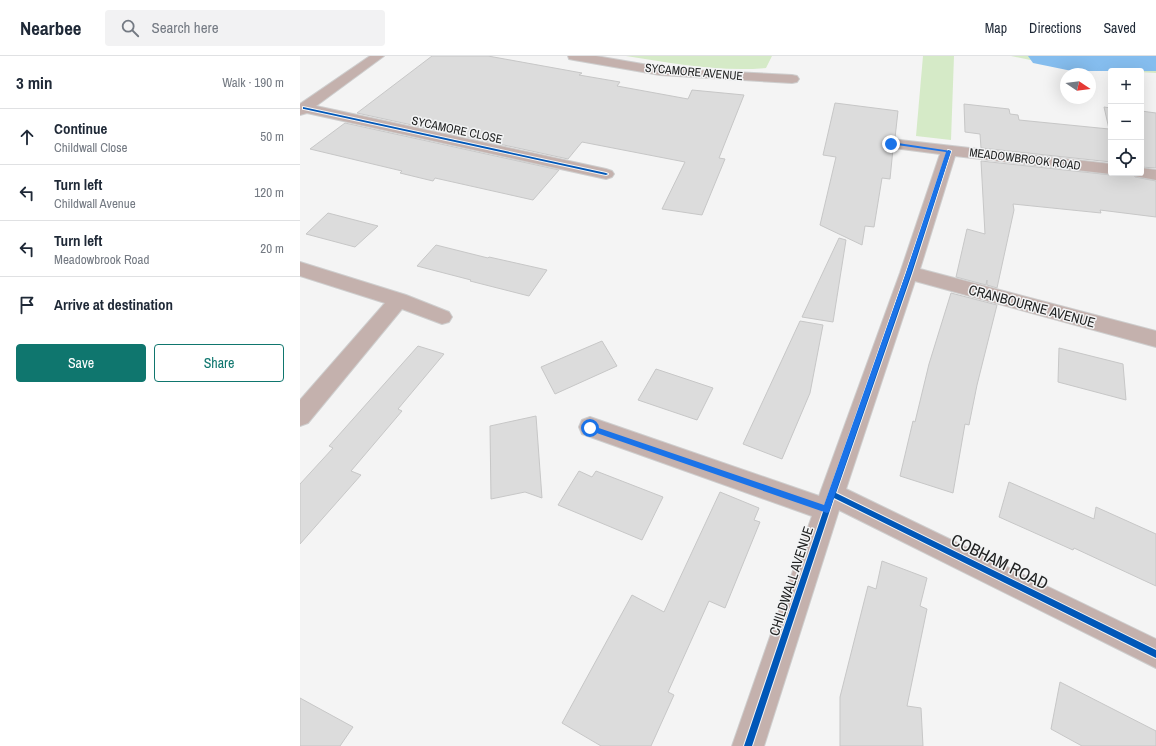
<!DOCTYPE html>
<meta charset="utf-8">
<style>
body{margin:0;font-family:"Archivo Narrow",sans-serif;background:#f2f2f3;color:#1f2937}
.controls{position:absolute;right:12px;top:12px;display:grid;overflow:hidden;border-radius:4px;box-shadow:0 4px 16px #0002}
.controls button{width:36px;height:36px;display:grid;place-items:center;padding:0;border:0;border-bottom:1px solid #e0e1e3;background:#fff;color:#1f2937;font:20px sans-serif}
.compass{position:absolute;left:760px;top:12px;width:36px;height:36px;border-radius:50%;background:#fff;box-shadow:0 4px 16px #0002;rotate:103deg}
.stop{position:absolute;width:12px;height:12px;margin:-9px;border:3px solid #1a73e8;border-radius:50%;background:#fff}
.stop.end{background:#1a73e8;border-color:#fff;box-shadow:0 1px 4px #0008}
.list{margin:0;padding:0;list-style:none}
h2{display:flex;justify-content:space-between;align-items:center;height:52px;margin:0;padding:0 16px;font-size:17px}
h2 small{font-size:13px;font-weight:400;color:#747a83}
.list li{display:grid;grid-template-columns:26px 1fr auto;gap:12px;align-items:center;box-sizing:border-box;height:56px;padding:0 16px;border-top:1px solid #e0e1e3}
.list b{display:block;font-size:15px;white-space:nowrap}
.list p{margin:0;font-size:13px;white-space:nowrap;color:#747a83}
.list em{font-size:13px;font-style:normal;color:#747a83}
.actions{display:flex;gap:8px;padding:12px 16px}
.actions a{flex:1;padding:9px 0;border:1px solid #0f766e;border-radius:4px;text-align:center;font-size:14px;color:#0f766e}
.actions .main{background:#0f766e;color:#fff}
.icon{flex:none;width:22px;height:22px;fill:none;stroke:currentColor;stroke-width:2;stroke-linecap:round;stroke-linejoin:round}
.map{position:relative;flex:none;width:856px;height:690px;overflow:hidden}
header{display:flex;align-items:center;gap:24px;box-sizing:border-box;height:56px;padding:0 20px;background:#fff;border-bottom:1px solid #e0e1e3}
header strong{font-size:19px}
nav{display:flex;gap:22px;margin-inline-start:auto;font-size:14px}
.search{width:280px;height:36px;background:#f2f2f3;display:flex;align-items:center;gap:10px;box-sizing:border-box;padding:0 14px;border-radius:4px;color:#747a83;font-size:15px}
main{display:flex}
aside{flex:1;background:#fff}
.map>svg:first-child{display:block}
</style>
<header>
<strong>Nearbee</strong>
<div class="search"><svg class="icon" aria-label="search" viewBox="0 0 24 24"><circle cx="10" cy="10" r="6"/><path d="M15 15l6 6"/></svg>Search here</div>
<nav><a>Map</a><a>Directions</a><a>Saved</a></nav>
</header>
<main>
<aside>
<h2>3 min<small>Walk · 190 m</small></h2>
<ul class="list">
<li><svg class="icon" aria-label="ahead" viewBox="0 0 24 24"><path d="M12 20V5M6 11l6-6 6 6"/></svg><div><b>Continue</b><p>Childwall Close</p></div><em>50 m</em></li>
<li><svg class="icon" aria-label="left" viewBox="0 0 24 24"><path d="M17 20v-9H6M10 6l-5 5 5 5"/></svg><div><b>Turn left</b><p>Childwall Avenue</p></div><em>120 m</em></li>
<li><svg class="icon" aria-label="left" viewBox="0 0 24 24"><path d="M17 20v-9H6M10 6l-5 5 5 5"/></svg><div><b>Turn left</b><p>Meadowbrook Road</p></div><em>20 m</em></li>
<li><svg class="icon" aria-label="arrive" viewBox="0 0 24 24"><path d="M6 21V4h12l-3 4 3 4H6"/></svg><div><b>Arrive at destination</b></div></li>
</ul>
<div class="actions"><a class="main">Save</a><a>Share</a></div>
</aside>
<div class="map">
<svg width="856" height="690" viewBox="0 0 856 690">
<rect width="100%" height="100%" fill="#f4f4f4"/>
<path fill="#d5eac7" d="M326,0h146l-6,12c-48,4 -94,-5 -140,-12z
M623,0h31l-3,84 -35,-4z
M711,0h34l27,5h84v12l-87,-5z"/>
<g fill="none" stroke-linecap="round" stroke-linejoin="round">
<path fill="#85bdee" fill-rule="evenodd" d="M728,0h128v15h-84l-39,-8z"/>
</g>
<path fill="#dcdcdc" stroke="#c7c7c7" d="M132,0h56l94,17 -3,2 41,7 -3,4 71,13 4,-9 52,5 -25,63 6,1 -23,56 -40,-6 23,-47 -103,-20 -14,17 -211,-46z
M535,47l63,8 -3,27 -10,2 -3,4 4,4 7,1 -3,30 -8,-1 -8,49 -9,-1 -3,19 -42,-20 16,-68 -13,-2z
M664,48l45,5 1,5 8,1 1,5 90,9 -5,-22 7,1v54l-130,-14 -1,-14 -15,-2z
M841,55l15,2v55l-15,-1z
M45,67l214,47 -26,30 -98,-22 -2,3 -33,-8 2,-2 -92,-22z
M681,105l130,14 4,-2h17l3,4 21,4v36l-56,-7 1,3 -88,-9 1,6 -17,78 -10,-3v-5l-1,5 -30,-8 11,-48 18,5z
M28,157l50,13 -23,21 -49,-13z
M539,182l7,2 -13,82 -31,-5z
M136,189l52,13 1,-1 58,13 -18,26 -59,-15 1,-1 -54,-14z
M651,237l46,12 -20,80 -8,40 -4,-1 -12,69 -53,-17 13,-55 2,1 14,-58z
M500,265l23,4 -13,68 -28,66 -39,-15z
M302,285l15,25 -62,28 -14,-27z
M118,290l26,8 -46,55 4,2 -51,60 10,4 -61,69v-60l33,-36 -4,-2z
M759,292l64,16 3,36 -68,-18z
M356,313l57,19 -16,32 -59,-20z
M236,360l6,82 -17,-6 -34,7 -1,-73z
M279,415l13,6 4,-6 67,26 -21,43 -84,-35z
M709,426l85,37 2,-12 60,27v52l-82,-38 -1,2 -74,-33z
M420,436l39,16 -5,12 6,2 -35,86 -16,-7 -41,91 6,3 -23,51h-50l-39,-23 70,-128 32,17z
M582,505l45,17 -7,28 7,3 -20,97 14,2 2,38h-83v-49l28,-111 8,3z
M760,626l96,49v15h-74l-31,-17z
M0,642l53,29 -13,19h-40z"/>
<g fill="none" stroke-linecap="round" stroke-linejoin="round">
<defs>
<path id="minor" d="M70,0h14l-68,50 290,63 6,2 2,3 -2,3 -6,2 -299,-66 -7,2v-11z
M268,0h28l64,11 32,3 100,5 5,1 2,3 -2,3 -5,1 -132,-8 -86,-15 -5,-1z
M591,83l220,25v9h3l-3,1 -156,-18 -35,113 236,62v16l-241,-66 -69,208 310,150v29l-317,-158 -75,236h-32l80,-230 -230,-82 -3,-7 3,-7 8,-3 229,79 81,-223 40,-119 -54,-7 -3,-3 3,-3z
M841,112l15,2v10l-21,-4 -2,-3h8z
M0,206l106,33 43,17 3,5 -3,5 -7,2 -40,-15 -94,114 -8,3v-26l85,-97 -85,-27z"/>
</defs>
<use href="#minor" stroke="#cecece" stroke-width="2"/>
<use href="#minor" fill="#c4b1ad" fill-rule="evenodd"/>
<defs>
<path id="cycleway" d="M3,51l303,66 2,1 -2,1 -302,-66h-1z
M648,94l3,1 -39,122 -76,220 320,157v8l-322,-160 -82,248h-8l85,-252 77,-221z"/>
</defs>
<use href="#cycleway" stroke="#f3f4f5" stroke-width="2"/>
<use href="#cycleway" fill="#0057b8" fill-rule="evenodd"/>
</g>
<path fill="#1a73e8" d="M591,86l60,9 -40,122 -82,239 -2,1 -239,-83v-5h2l234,80 82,-232 40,-121 -56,-8z"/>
<g text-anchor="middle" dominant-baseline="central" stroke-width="3" stroke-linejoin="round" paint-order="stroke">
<g font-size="12" fill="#212222" stroke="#f3f4f5">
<text transform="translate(394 16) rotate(5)">SYCAMORE AVENUE</text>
<text transform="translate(157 74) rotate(12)">SYCAMORE CLOSE</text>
<text transform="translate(725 103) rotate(7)">MEADOWBROOK ROAD</text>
</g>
<g font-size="14" fill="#212222" stroke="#f3f4f5">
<text transform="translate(732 250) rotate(15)">CRANBOURNE AVENUE</text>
<text transform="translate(491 525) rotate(-72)">CHILDWALL AVENUE</text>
</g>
<g font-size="17" fill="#212222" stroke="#f3f4f5">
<text transform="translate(700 505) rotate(26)">COBHAM ROAD</text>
</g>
</g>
</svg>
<div class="controls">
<button>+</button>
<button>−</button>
<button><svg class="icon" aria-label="locate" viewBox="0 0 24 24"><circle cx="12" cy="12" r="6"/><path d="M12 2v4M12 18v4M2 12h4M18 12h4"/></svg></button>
</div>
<svg class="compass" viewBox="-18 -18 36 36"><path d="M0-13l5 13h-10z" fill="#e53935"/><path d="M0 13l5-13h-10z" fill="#747a83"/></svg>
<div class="stop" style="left:290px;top:372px"></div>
<div class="stop end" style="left:591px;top:88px"></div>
</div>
</main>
